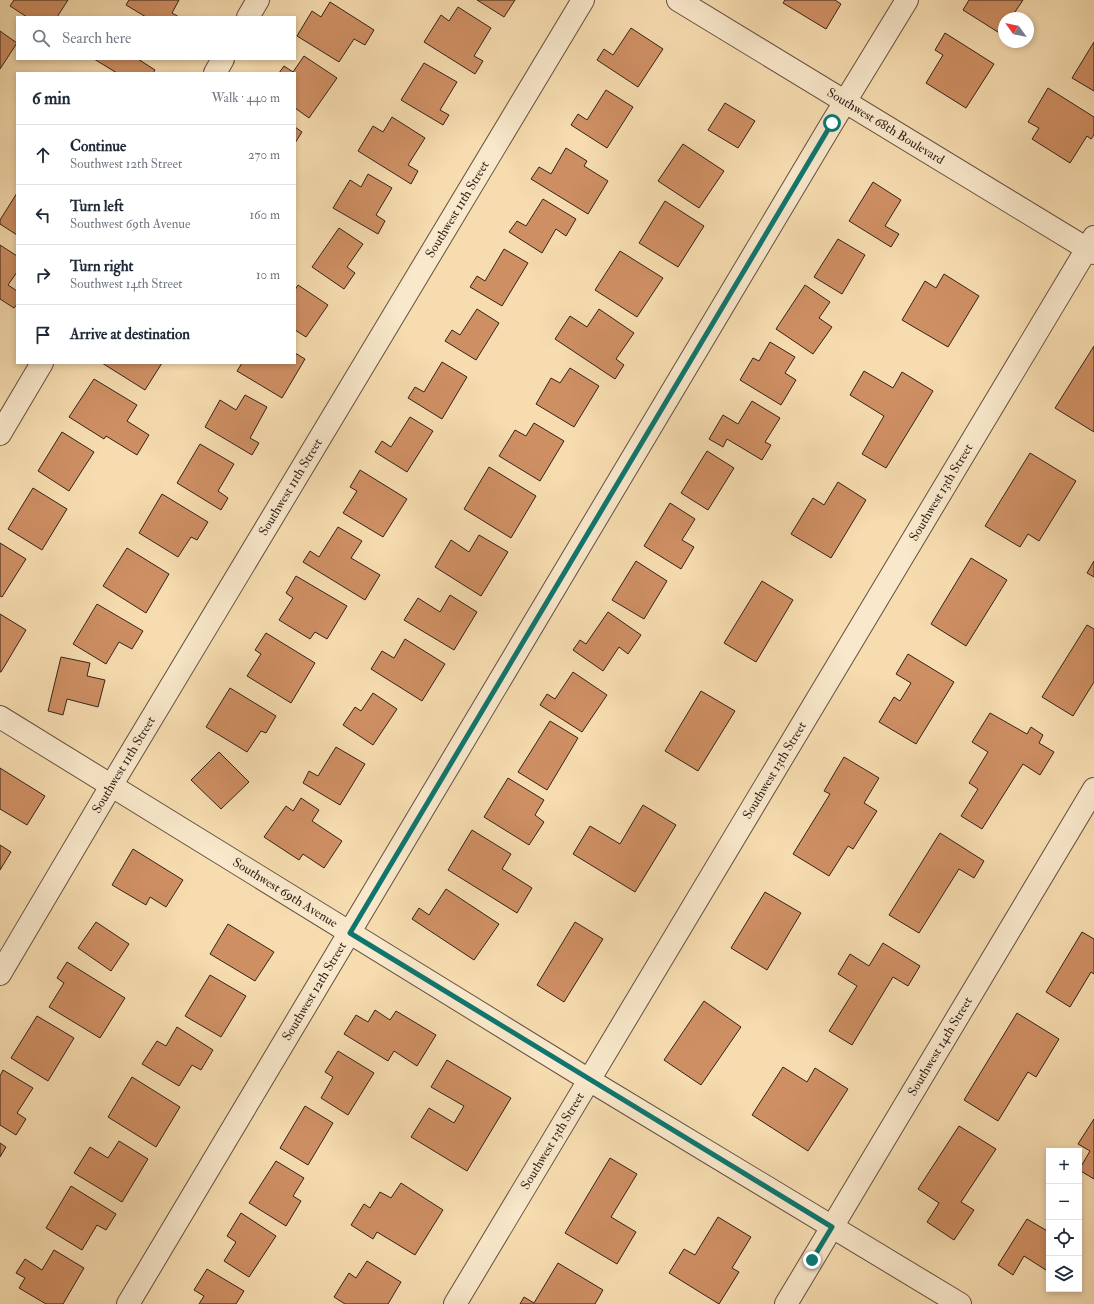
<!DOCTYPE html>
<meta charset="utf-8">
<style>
body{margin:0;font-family:"IM FELL Double Pica",serif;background:#f6f6f7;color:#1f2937}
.controls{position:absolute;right:12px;bottom:12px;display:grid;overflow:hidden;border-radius:0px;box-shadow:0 2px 6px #0003}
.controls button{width:36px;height:36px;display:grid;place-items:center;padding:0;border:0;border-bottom:1px solid #e0e1e3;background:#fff;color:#1f2937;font:20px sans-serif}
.compass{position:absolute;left:998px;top:12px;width:36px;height:36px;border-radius:50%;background:#fff;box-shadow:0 2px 6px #0003;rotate:303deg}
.stop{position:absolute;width:12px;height:12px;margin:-9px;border:3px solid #0f766e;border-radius:50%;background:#fff}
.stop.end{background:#0f766e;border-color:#fff;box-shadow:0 1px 4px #0008}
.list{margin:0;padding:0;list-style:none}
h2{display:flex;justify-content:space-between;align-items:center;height:52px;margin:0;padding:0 16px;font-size:17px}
h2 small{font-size:13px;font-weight:400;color:#747a83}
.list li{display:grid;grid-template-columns:26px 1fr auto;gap:12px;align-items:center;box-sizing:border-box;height:60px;padding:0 16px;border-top:1px solid #e0e1e3}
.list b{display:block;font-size:15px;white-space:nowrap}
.list p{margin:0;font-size:13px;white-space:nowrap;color:#747a83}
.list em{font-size:13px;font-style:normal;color:#747a83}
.icon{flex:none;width:22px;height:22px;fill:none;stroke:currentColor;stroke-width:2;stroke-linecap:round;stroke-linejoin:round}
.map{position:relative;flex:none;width:1094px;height:1304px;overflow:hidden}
.search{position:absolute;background:#fff;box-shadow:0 2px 6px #0003;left:16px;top:16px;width:280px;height:44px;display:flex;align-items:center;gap:10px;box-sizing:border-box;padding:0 14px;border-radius:0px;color:#747a83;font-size:15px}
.panel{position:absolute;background:#fff;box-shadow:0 2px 6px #0003;left:16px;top:72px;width:280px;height:292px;border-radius:0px}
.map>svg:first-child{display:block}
</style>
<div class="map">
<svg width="1094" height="1304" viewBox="0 0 1094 1304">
<rect width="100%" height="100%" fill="#f6dcaf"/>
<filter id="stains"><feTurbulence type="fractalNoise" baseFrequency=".005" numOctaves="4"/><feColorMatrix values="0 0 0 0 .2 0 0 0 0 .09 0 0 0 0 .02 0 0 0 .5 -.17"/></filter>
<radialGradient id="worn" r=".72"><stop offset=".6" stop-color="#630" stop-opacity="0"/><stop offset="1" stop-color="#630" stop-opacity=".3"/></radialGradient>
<path fill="#ce8f63" stroke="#34221b" d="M14,0h54l-11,17h-30l-17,-11z
M129,0h50l-7,13 7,4h-33l-20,-12z
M477,0h38l-11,17z
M785,0h50l6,4 -15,25 -43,-26z
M969,0h54l-12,18h-7v12l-3,4 -38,-24z
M330,2l44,28 -9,15 -11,-6 -15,23 -42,-26 15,-25 9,6z
M458,7l33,21 -17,28 9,5 -8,13 -51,-32 17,-27 8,6z
M631,28l32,21 -25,38 -41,-27 7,-11 9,6z
M0,31l17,12 -17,26z
M945,33l49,31 -28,44 -40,-25 17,-28 -8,-5z
M1094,42v49l-22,-13z
M304,56l33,22 -28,40 -14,-10v-35h-16l5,-7 9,6z
M94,59h44l17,11 -2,3h-36z
M424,63l33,19 -17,28 9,5 -6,10 -42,-25z
M1048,88l46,29v18l-3,4 -4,-3 -17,27 -38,-24 7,-11 -11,-6z
M606,90l27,17 -26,41 -36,-23 7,-11 9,6z
M725,103l30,18 -17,27 -30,-18z
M392,117l33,21 -17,27 10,6 -7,13 -53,-33 15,-25 10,6z
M295,127l7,5 -7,11z
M683,144l41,27 -25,37 -41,-27z
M566,148l21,13 -3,5 24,15 -20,33 -57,-35 8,-12 12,7z
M368,174l24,14 -16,27 9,6 -7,13 -45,-26 17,-28 11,7z
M873,182l28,18 -16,26 14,8 -8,13 -42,-26z
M17,193v42l-17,-11v-4z
M543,199l33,20 -10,17 -10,-7 -14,24 -33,-21 8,-11 9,5z
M665,201l39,25 -26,41 -39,-24z
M339,228l24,16 -16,23 8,6 -11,16 -32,-22z
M838,239l27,16 -23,39 -28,-17z
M0,245l17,11v16l-9,13 9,6v13l-3,4 -14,-9z
M504,249l24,14 -26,43 -32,-19 7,-11 8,5z
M620,251l43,27 -26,39 -42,-27z
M944,274l35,22 -31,51 -46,-27 23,-39 11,7z
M298,285l30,20 -22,32 -11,-7v-40z
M805,285l25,17 -11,16 13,9 -19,27 -37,-25z
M477,309l22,14 -23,37 -31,-19 7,-11 8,5z
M599,309l35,24 -18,26 8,6 -9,14 -60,-40 15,-23 17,11z
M770,342l25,15 -10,16 11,7 -15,25 -41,-25 13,-22 6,3z
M1094,346v86l-39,-24z
M295,353l10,6 -23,39 -45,-27 5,-8h53z
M442,362l25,15 -25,42 -34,-21 7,-11 9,5z
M102,363h60l-17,27z
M570,368l29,18 -25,41 -38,-23 15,-26 9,5z
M864,371l29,17 9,-16 31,19 -47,77 -24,-14 22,-38 -34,-21z
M94,379l43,26 -10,16 22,14 -12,20 -31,-19 -2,3 -35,-22z
M245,395l22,12 -17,31 9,5 -7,12 -47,-28 15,-27 16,10z
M752,401l28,17 -15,24 6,3 -9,15 -35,-21 -4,8 -14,-8 14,-24 15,9z
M410,417l23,14 -26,41 -32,-20 7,-11 9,6z
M534,423l30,18 -24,40 -41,-25 16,-26 11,6z
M62,432l32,20 -25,39 -31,-20z
M200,444l34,20 -16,27 10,7 -7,12 -44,-27z
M707,451l27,17 -26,42 -27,-17z
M1030,453l46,28 -37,60 -11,-7 -8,13 -35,-21z
M489,467l47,29 -25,42 -47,-29z
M360,470l47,29 -24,38 -40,-24 14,-22 -7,-4z
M838,482l28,18 -35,58 -40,-24 22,-36 11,7z
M33,488l34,21 -25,41 -34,-21z
M162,494l46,28 -11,18 -6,-3 -13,20 -39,-24z
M670,503l25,16 -13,21 12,7 -13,22 -37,-23z
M338,527l24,14 -11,17 29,17 -15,25 -62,-38 7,-11 9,6z
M479,535l29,17 -27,44 -46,-29 16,-27 18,12z
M0,543l26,16 -24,38 -2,-1z
M127,548l42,26 -23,39 -43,-27z
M971,558l36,22 -41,66 -35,-22z
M636,561l31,20 -23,38 -32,-19z
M1094,561v16l-7,-4z
M296,576l51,30 -20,33 -12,-7 -5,7 -31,-19 14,-22 -7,-5z
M762,581l31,19 -37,62 -32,-19z
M450,595l27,17 -23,38 -50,-30 14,-22 22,14z
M97,604l46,27 -11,18 -13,-7 -13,22 -33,-20z
M608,612l33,23 -13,19 -9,-7 -16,24 -30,-21 7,-10 6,4z
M0,614l26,16 -25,42h-1z
M1087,625l7,4v53l-21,34 -31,-19z
M266,633l49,30 -24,40 -44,-27 14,-22 -6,-4z
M405,639l40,25 -23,37 -51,-32 11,-18 12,7z
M908,654l46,28 -38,62 -37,-22 15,-25 6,4 11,-18 -15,-9z
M61,657l29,6 -3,13 18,4 -7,27 -31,-8 -4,16 -15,-4z
M573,672l34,23 -25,37 -42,-27 7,-11 8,5z
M230,688l46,28 -10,17 -5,-2 -14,21 -41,-25z
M701,691l34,20 -37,60 -33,-20z
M373,693l24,16 -24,36 -30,-20 12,-18 6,4z
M990,713l37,21 4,-7 12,8 -4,8 15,9 -14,23 -17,-11 -41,65 -21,-13 17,-27 -9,-6 19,-31 -16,-10z
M550,721l28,17 -31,52 -29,-18z
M336,747l29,17 -25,41 -37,-22 6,-12 9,5z
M219,752l30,30 -28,27 -30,-29z
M844,757l35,21 -15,25 13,8 -24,38 -5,-3 -19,30 -36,-22 37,-60 -6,-3z
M0,768l45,28 -18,29 -27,-16z
M508,778l36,22 -9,15 9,7 -15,23 -45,-28z
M301,798l18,12 -7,11 30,20 -18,27 -21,-14 -4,6 -35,-23 22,-31 7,5z
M643,805l33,20 -41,67 -62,-38 17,-28 30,18z
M472,830l39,24 -9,15 30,19 -15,25 -69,-43z
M940,833l44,28 -10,17 -15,-9 -40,64 -30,-18z
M0,845l11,7 -11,18z
M133,849l50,31 -17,27 -16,-10 -4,8 -34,-20z
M446,889l53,35 -25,36 -62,-41 7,-11 10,7z
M765,892l36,21 -34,57 -36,-22z
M96,922l33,22 -18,27 -33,-23z
M575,922l28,17 -39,63 -27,-17z
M228,924l46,28 -19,29 -45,-27z
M1082,932l12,7v35l-3,-2 -21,35 -24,-15z
M883,943l37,23 -12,20 -15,-9 -41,68 -23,-14 28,-45 -19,-12 12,-20 19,12z
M67,962l58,36 -25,40 -51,-31 15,-24 -7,-5z
M210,975l36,21 -25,41 -36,-21z
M704,1001l37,26 -40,58 -37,-25z
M375,1010l15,10 6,-9 40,24 -19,31 -23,-15 -6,10 -44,-27 12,-19 12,7z
M1017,1013l42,26 -23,38 -8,-5 -30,49 -34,-21z
M37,1016l37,22 -26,43 -37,-23z
M177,1027l36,23 -12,20 -9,-5 -13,21 -37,-22 15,-23 9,5z
M338,1051l36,22 -26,42 -27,-17 12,-21 -8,-5z
M447,1060l64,38 -44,73 -56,-34 18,-29 25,15 10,-17 -33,-19z
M783,1067l24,15 8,-14 33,21 -40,62 -56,-36z
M3,1070l30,18 -16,25 9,6 -10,16 -16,-10v-49z
M132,1077l48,30 -24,40 -48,-30z
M305,1106l28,17 -25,42 -28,-17z
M1094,1119v60l-15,-9 11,-19 -12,-7z
M959,1126l37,23 -35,53 13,8 -20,30 -27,-18 12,-19 -21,-14z
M119,1141l29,18 -26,43 -48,-29 16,-26 18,11z
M0,1143l6,4 -6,10z
M610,1158l27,16 -26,43 25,15 -19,32 -52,-31z
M276,1161l28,17 -11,18 8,5 -15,25 -37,-23z
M401,1183l42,27 -28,45 -38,-23 -4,7 -22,-14 13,-21 6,4 10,-16 11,6z
M71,1186l45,28 -10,16 -9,-5 -15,25 -36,-22z
M241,1213l35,23 -27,41 -25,-16 12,-19 -9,-6z
M718,1217l33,20 -19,31 7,4 -20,32 -50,-31 15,-24 11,6z
M1027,1219l22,13v40l-25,-16 -11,19 -15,-10z
M54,1250l30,18 -21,36h-17l-27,-16 6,-10 -9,-5 9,-14 17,11z
M367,1261l34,21 -13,22h-43l-11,-7 15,-24 7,5z
M558,1263l45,27 -8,14h-75l4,-7 10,6z
M207,1269l37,22 -8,13h-37l5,-8 -10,-6z"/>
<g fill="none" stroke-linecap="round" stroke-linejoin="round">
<defs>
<g id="minor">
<path id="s1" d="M678,0l416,253"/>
<path d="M248,17l10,-17"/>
<path d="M215,73l8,-14"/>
<path d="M0,434l42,-71"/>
<path id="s2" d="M0,717l589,363 371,224"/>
<path id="s3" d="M0,974l111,-188 472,-786"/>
<path id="s4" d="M128,1304l704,-1181 75,-123"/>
<path id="s5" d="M455,1304l639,-1067"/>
<path id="s6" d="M786,1304l308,-515"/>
</g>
</defs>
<use href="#minor" stroke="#645040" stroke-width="24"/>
<use href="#minor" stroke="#f9e8cb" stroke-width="22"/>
</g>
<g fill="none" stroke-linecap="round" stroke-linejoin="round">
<path stroke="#0f766e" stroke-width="5" d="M812,1260l20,-33 -482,-294 482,-810"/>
</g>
<g text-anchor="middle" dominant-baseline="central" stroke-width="3" stroke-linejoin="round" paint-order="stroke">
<g font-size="13" fill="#34221b" stroke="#f9e8cb">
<text stroke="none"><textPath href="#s1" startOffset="243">Southwest 68th Boulevard</textPath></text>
<text stroke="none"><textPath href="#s3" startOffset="891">Southwest 11th Street</textPath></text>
<text stroke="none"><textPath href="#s3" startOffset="567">Southwest 11th Street</textPath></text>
<text stroke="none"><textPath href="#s5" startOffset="946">Southwest 13th Street</textPath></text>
<text stroke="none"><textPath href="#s3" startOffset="243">Southwest 11th Street</textPath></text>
<text stroke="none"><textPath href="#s5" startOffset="622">Southwest 13th Street</textPath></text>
<text stroke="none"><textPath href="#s2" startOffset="335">Southwest 69th Avenue</textPath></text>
<text stroke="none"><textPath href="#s4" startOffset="364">Southwest 12th Street</textPath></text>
<text stroke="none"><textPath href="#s6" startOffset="300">Southwest 14th Street</textPath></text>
<text stroke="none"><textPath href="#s5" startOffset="190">Southwest 13th Street</textPath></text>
</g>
</g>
<rect width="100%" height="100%" filter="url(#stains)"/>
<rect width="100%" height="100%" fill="url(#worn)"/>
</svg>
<div class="controls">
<button>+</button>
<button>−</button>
<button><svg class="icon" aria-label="locate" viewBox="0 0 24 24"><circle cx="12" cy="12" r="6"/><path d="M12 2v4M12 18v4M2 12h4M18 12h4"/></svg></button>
<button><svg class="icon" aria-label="layers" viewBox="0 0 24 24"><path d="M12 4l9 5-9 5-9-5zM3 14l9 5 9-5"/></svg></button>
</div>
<svg class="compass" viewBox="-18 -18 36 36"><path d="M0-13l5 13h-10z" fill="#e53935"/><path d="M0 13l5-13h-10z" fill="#747a83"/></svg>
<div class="stop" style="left:832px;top:123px"></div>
<div class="stop end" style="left:812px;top:1260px"></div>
<div class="search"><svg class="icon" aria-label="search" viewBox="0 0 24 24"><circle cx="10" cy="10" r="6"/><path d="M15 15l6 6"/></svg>Search here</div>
<section class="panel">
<h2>6 min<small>Walk · 440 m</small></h2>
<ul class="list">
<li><svg class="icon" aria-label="ahead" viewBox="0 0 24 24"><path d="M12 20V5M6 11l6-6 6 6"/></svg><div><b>Continue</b><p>Southwest 12th Street</p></div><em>270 m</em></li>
<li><svg class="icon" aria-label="left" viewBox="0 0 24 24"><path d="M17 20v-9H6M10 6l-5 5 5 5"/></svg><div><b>Turn left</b><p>Southwest 69th Avenue</p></div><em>160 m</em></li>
<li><svg class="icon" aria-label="right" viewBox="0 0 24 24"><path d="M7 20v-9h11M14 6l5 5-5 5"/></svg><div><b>Turn right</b><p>Southwest 14th Street</p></div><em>10 m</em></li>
<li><svg class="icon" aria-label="arrive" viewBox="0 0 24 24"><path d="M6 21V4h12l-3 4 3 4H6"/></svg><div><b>Arrive at destination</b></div></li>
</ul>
</section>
</div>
